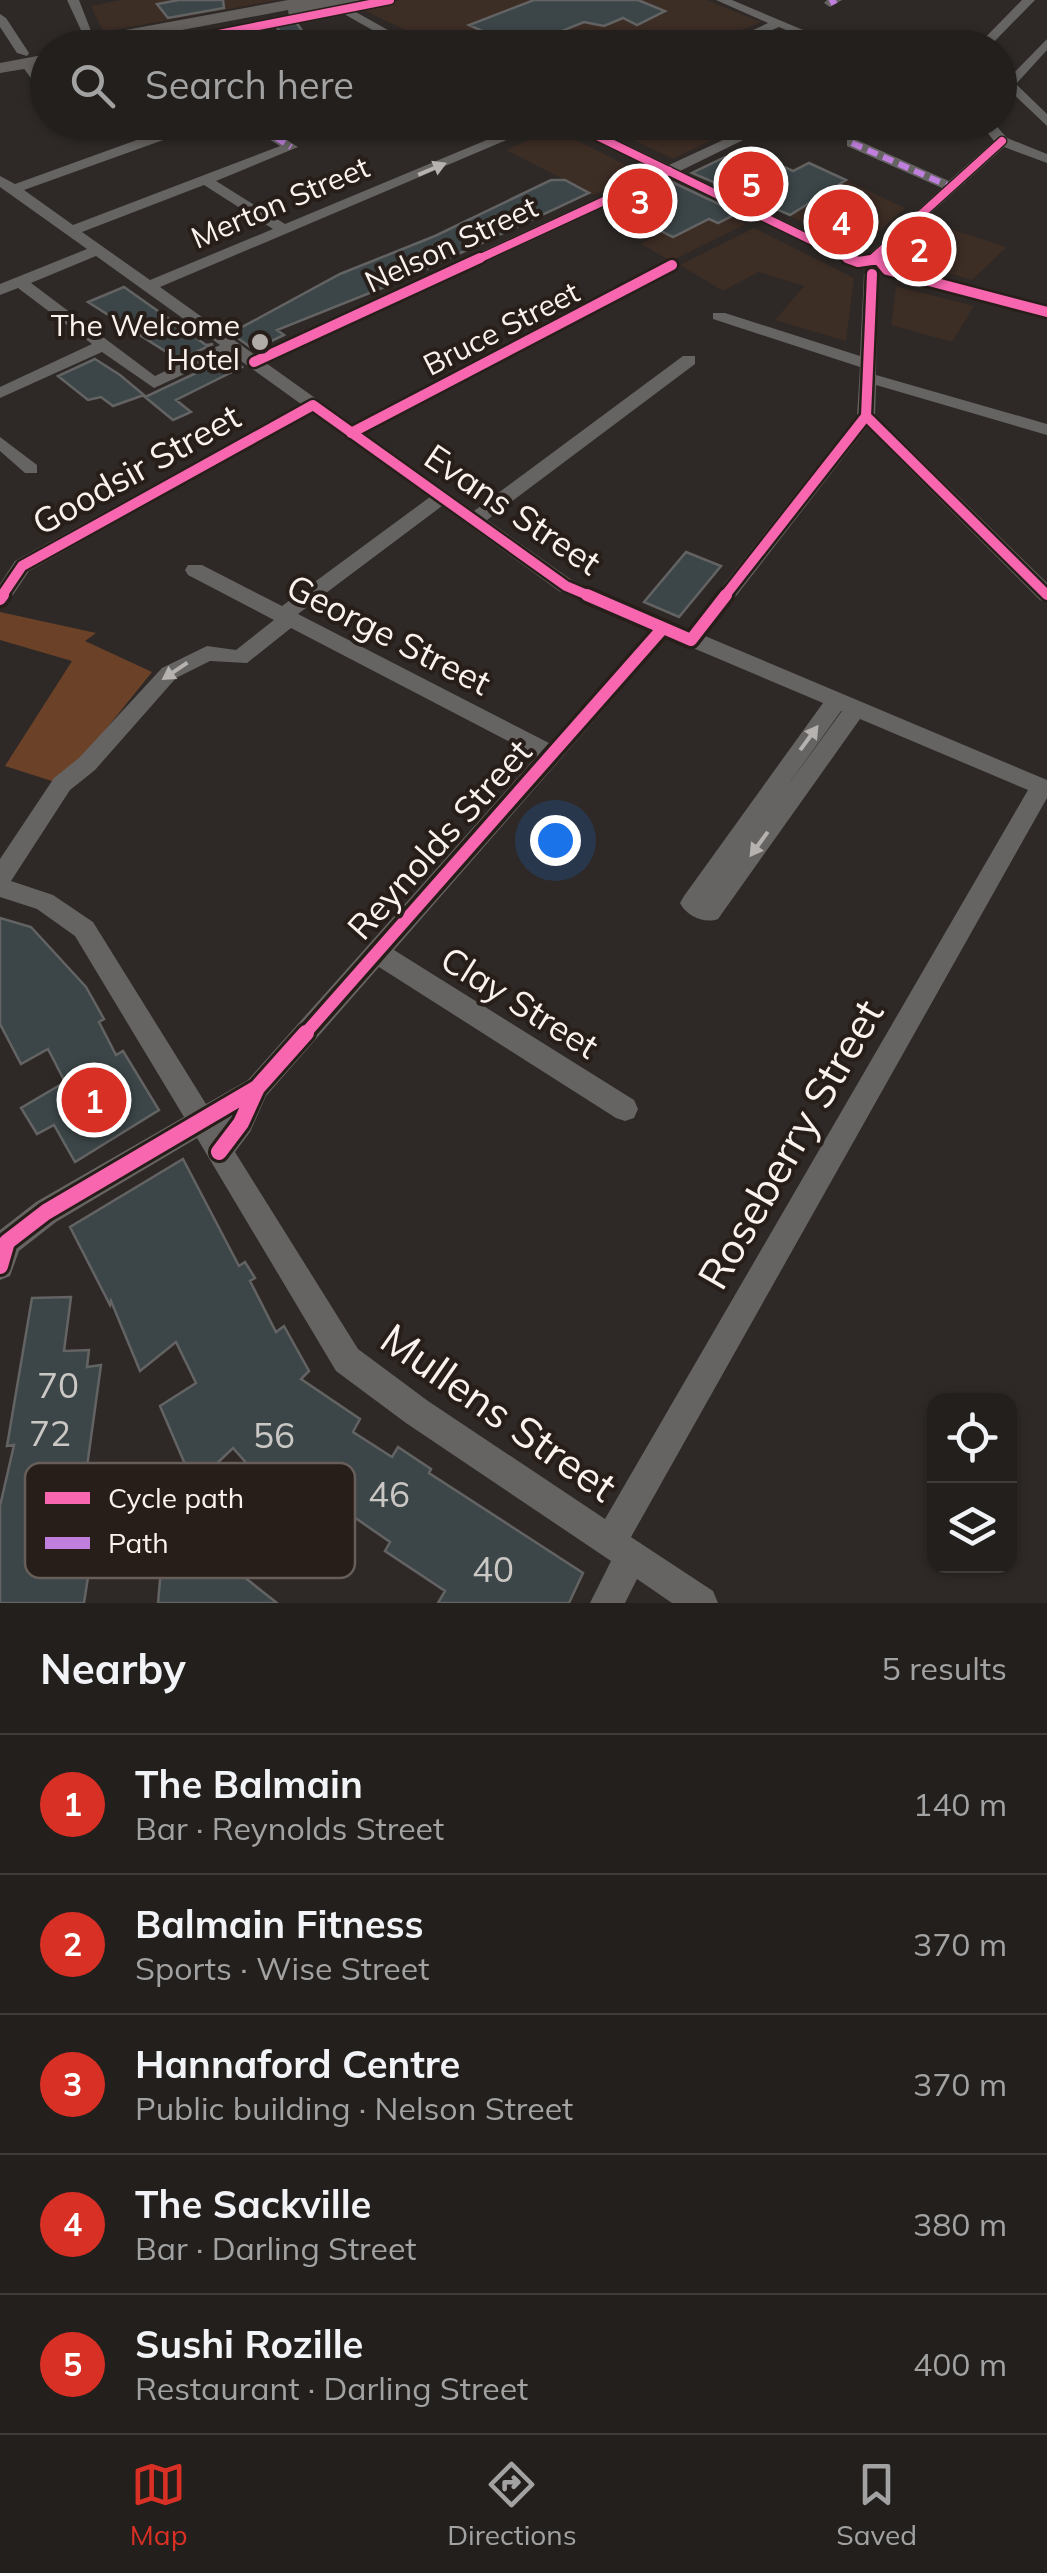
<!DOCTYPE html>
<meta charset="utf-8">
<style>
body{margin:0;font-family:Mulish,sans-serif;background:#2e2c29;color:#f1f3f6}
.controls{position:absolute;right:30px;bottom:30px;display:grid;overflow:hidden;border-radius:20px;box-shadow:0 2px 8px #0004}
.controls button{width:90px;height:90px;display:grid;place-items:center;padding:0;border:0;border-bottom:2px solid #3f3d3b;background:#221f1c;color:#f1f3f6;font:50px sans-serif}
.you{position:absolute;left:555px;top:840px;width:35px;height:35px;margin:-25px;border:8px solid #fff;border-radius:50%;background:#1a73e8;box-shadow:0 0 0 15px #1a73e833}
.badge{display:grid;place-items:center;width:65px;height:65px;border-radius:50%;background:#d93025;color:#fff;font-size:32px;font-weight:700}
.pin{position:absolute;translate:-50% -50%;border:5px solid #fff;box-shadow:0 2px 10px #0006}
.list{margin:0;padding:0;list-style:none}
h2{display:flex;justify-content:space-between;align-items:center;height:130px;margin:0;padding:0 40px;font-size:42px}
h2 small{font-size:32px;font-weight:400;color:#a2a2a3}
.list li{display:grid;grid-template-columns:65px 1fr auto;gap:30px;align-items:center;box-sizing:border-box;height:140px;padding:0 40px;border-top:2px solid #3f3d3b}
.list b{display:block;font-size:38px;white-space:nowrap}
.list p{margin:0;font-size:32px;white-space:nowrap;color:#a2a2a3}
.list em{font-size:32px;font-style:normal;color:#a2a2a3}
.icon{flex:none;width:55px;height:55px;fill:none;stroke:currentColor;stroke-width:2;stroke-linecap:round;stroke-linejoin:round}
.map{position:relative;flex:none;width:1047px;height:1603px;overflow:hidden}
.search{position:absolute;background:#221f1c;box-shadow:0 2px 8px #0004;left:30px;right:30px;top:30px;height:110px;display:flex;align-items:center;gap:25px;box-sizing:border-box;padding:0 35px;border-radius:55px;color:#a2a2a3;font-size:38px}
.sheet{height:830px;background:#221f1c}
nav{display:flex;justify-content:space-around;align-items:center;box-sizing:border-box;height:140px;border-top:2px solid #3f3d3b;background:#221f1c;font-size:28px;color:#a2a2a3}
nav a{display:grid;justify-items:center;gap:5px}
nav .on{color:#d93025}
.map>svg:first-child{display:block}
</style>
<div class="map">
<svg width="1047" height="1603" viewBox="0 0 1047 1603">
<rect width="100%" height="100%" fill="#2e2926"/>
<path fill="#3c2d25" d="M121,0h157l-175,32 -12,-26z
M400,0h306l55,22 -60,25h-72l-27,-12 -30,12 -129,1 -80,-38z
M598,123h81l35,16 -41,20z
M554,129l88,44 -48,22 -88,-45z
M741,149l47,22 19,-9 98,46 -46,41 -165,-79z
M664,184l82,40 -75,37 -30,-17 23,-13 -46,-24z
M931,223l76,24 -35,33 -79,-23z
M754,228l100,50 -8,63 -71,-21 29,-34 -45,-14 -36,19 -43,-26z
M896,286l78,20 -22,36 -61,-17z"/>
<path fill="#6b4228" d="M0,612l96,21 -11,8 67,31 -75,93 -22,17 -50,-16 67,-105 -72,-21z"/>
<path fill="#3c4648" stroke="#636363" stroke-width="2.5" d="M179,0h44l1,8 -56,10 -11,-14z
M534,0h104l27,11 -28,14 -14,-7 -19,8 -20,-4 -64,26 -51,-23z
M296,22l18,26h-23l-17,-25z
M725,157l32,7 12,-4 24,11 16,-8 37,17 -56,35 -98,-42z
M551,180h14l24,13 -182,85 -130,52 7,5 -23,11 -11,1 -19,-14 109,-59 95,-38z
M672,182l66,31 -20,10 -9,-4 -36,18 -59,-30z
M919,233l24,8 -24,24 -25,-8z
M124,287l82,58 7,-1 -34,16 -91,-58z
M230,357l12,10 -66,33 15,12 -18,8 -28,-23z
M95,359l25,16 24,20 -31,11 -12,-9 -13,3 -30,-24z
M686,552l35,14 -42,51 -35,-15z
M0,918l31,9 55,60 18,32 -5,3 17,33 7,-4 36,59 -84,52 -21,-37 -17,9 -16,-26 44,-26 -17,-33 -27,15 -21,-40z
M183,1159l56,107 6,-4 10,16 -5,3 26,51 8,-6 25,45 -8,8 59,40 -7,13 39,25 6,-10 33,22 -2,4 154,100 -14,30h-131l7,-12 -60,-40 5,-9 -72,-50 -12,17 -35,-26 -6,10 -15,-10 6,-9 -23,-26 -39,37 -34,-79 36,-23 -20,-41 -36,29 -29,-70 -1,4 -40,-78z
M71,1297l-7,54 25,-1 -2,17 14,-2 -15,109 5,-1 -7,59h11l-11,71h-84v-97l14,-61 -7,1 25,-148z
M166,1512l75,57 -2,4 38,30h-119z"/>
<g fill="none" stroke-linecap="round" stroke-linejoin="round">
<path fill="#656462" fill-rule="evenodd" d="M67,0h12l17,44 -10,-3z
M716,0h16l114,48h-18l-49,-21 -46,21h-18l53,-25z
M827,0h15l-12,7 -6,-4z
M1022,0h13l-47,48h-13z
M330,2h8l82,46h-16l-74,-42z
M0,14l6,4 23,35 -2,3 -10,-3 -17,-26z
M1047,39v11l-31,34 31,30v12l-44,-42z
M26,59l4,1 18,27v15l-28,-39z
M55,122h13l1,2 -7,4z
M530,122h19l-389,165 95,68 402,-184 -95,-49h18l89,43 93,-43h18l-100,49 183,88v6h-10l-184,-89 -403,187 87,62 314,-163h10v6l-313,165 110,78 209,-155h12v8l-208,156 86,61 115,49 169,-214 3,-49 -147,-48v-6h12l135,43 4,-82 13,-3 -1,104 171,49v11l-171,-50 -1,30 172,168v19l-7,-2 -173,-173 -162,209 342,144v18l-416,739 82,54 5,12h-46l-35,-24 -12,24h-35l21,-42 -205,-138 -70,-52 -139,-233 -141,84 -37,29 -9,25 -10,4v-50l36,-28 148,-85 -109,-181 -38,-27 -37,-12v-38l54,-81 25,-20 83,-90 45,-22 29,4 38,-30 -86,-45 -3,-5 3,-5h14l80,41 148,-109 -118,-85 -283,159 -22,33 -7,2v-22l15,-23 286,-157 -71,-51 -76,35 -52,-36 -102,46v-11l92,-43 -74,-56 -18,7v-11l87,-35 -87,-62v-11l15,8 155,-56h10v6l-156,56 49,35 207,-79 -24,-15 -2,-3 7,-4 37,23 -82,34 69,43zM204,185l69,44 -123,51 -68,-48zM96,256l124,89 -65,31 -124,-93zM442,506l117,85 91,38 -101,114 -251,-129zM291,628l246,128 -289,324 -42,24 -113,-182 -40,-27 -42,-14 59,-91 25,-20 81,-92 34,-17 37,2zM667,637l156,66 -139,193 -4,7c6,13 25,21 38,16l142,-200 168,71 -423,729 -177,-118 -70,-52 -123,-197 15,-20 16,-36 113,-129 237,151 9,3 9,-3 4,-9 -4,-9 -240,-150zM841,711h1l-59,81z
M979,122h14l14,16 40,16v9l-43,-16 -126,114h-10v-6l74,-67 -95,-42v-6h10l92,41 45,-40z
M887,265l160,42v10l-165,-44 -3,-3z
M0,437l37,28v8h-12l-25,-22z"/>
<path fill="#64605d" fill-rule="evenodd" d="M288,0h74l-67,18 -6,-1 -1,-7 -201,38h-41l9,-5z
M48,54v11l-48,8v-10z"/>
<path stroke="#c07fdc" stroke-width="6" stroke-dasharray="11 6" stroke-linecap="butt" d="M830,3l6,-3
M261,128l30,19
M852,143l99,44"/>
<defs>
<path id="cycleway-far3" d="M147,48l243,-48
M568,122l286,139
M873,258l129,-117
M474,261l195,-90
M868,261h11"/>
<path id="cycleway-far2" d="M847,258l11,4 20,-3 9,11 160,42
M872,274l-6,142 181,179
M254,362l226,-104
M351,433l321,-168
M1,597l21,-31 291,-161 253,181 26,11
M724,597l142,-181"/>
<path id="cycleway-far1" d="M587,595l104,45 35,-45
M0,599l3,-4
M304,1035l359,-407"/>
<path id="cycleway" d="M219,1152l22,-29 16,-35 49,-55
M0,1266l7,-24 39,-30 211,-124"/>
</defs>
<use href="#cycleway-far3" stroke="#281e19" stroke-width="11"/>
<use href="#cycleway-far2" stroke="#281e19" stroke-width="15"/>
<use href="#cycleway-far1" stroke="#281e19" stroke-width="19"/>
<use href="#cycleway" stroke="#281e19" stroke-width="22"/>
<use href="#cycleway-far3" stroke="#f766af" stroke-width="8"/>
<use href="#cycleway-far2" stroke="#f766af" stroke-width="10"/>
<use href="#cycleway-far1" stroke="#f766af" stroke-width="12"/>
<use href="#cycleway" stroke="#f766af" stroke-width="16"/>
</g>
<defs><path id="oneway-solid" d="M-6-.8H1V-3.2L6.5 0L1 3.2V.8H-6Z" transform="scale(2.5)"/></defs>
<g fill="#b6b2af">
<use href="#oneway-solid" transform="translate(432 169) rotate(-23)"/>
<use href="#oneway-solid" transform="translate(175 671) rotate(146)"/>
<use href="#oneway-solid" transform="translate(809 738) rotate(-54)"/>
<use href="#oneway-solid" transform="translate(759 844) rotate(126)"/>
</g>
<circle fill="#b2aca8" stroke="#281e19" stroke-width="4" cx="260" cy="342" r="10"/>
<g text-anchor="middle" dominant-baseline="central" stroke-width="8" stroke-linejoin="round" paint-order="stroke">
<g font-size="30" fill="#f9f2ee" stroke="#281e19">
<text transform="translate(280 202) rotate(-23)">Merton Street</text>
<text transform="translate(451 244) rotate(-25)">Nelson Street</text>
<text transform="translate(501 328) rotate(-27)">Bruce Street</text>
</g>
<g font-size="30" fill="#f9f2ee" stroke="#281e19" text-anchor="end">
<text x="240" y="325">The Welcome<tspan x="240" dy="34">Hotel</tspan></text>
</g>
<g font-size="35" fill="#f9f2ee" stroke="#281e19">
<text transform="translate(136 469) rotate(-29)">Goodsir Street</text>
<text transform="translate(513 509) rotate(34)">Evans Street</text>
<text transform="translate(389 634) rotate(27)">George Street</text>
<text transform="translate(439 839) rotate(-48)">Reynolds Street</text>
<text transform="translate(520 1002) rotate(32)">Clay Street</text>
</g>
<g font-size="35" fill="#cac7c4">
<text x="58" y="1385">70</text>
<text x="50" y="1433">72</text>
<text x="274" y="1435">56</text>
<text x="389" y="1494">46</text>
<text x="493" y="1569">40</text>
</g>
<g font-size="42" fill="#f9f2ee" stroke="#281e19">
<text transform="translate(790 1144) rotate(-60)">Roseberry Street</text>
<text transform="translate(499 1412) rotate(35)">Mullens Street</text>
</g>
</g>
<rect x="25" y="1463" width="330" height="115" rx="15" fill="#281e19" stroke="#675e59" stroke-width="2.5"/>
<rect x="45" y="1492" width="45" height="12" fill="#f766af"/>
<rect x="45" y="1537" width="45" height="12" fill="#c07fdc"/>
<g font-size="28" fill="#f9f2ee">
<text x="108" y="1508">Cycle path</text>
<text x="108" y="1553">Path</text>
</g>
</svg>
<div class="controls">
<button><svg class="icon" aria-label="locate" viewBox="0 0 24 24"><circle cx="12" cy="12" r="6"/><path d="M12 2v4M12 18v4M2 12h4M18 12h4"/></svg></button>
<button><svg class="icon" aria-label="layers" viewBox="0 0 24 24"><path d="M12 4l9 5-9 5-9-5zM3 14l9 5 9-5"/></svg></button>
</div>
<div class="you"></div>
<div class="pin badge" style="left:94px;top:1100px">1</div>
<div class="pin badge" style="left:919px;top:249px">2</div>
<div class="pin badge" style="left:640px;top:201px">3</div>
<div class="pin badge" style="left:841px;top:222px">4</div>
<div class="pin badge" style="left:751px;top:184px">5</div>
<div class="search"><svg class="icon" aria-label="search" viewBox="0 0 24 24"><circle cx="10" cy="10" r="6"/><path d="M15 15l6 6"/></svg>Search here</div>
</div>
<section class="sheet">
<h2>Nearby<small>5 results</small></h2>
<ul class="list">
<li><span class="badge">1</span><div><b>The Balmain</b><p>Bar · Reynolds Street</p></div><em>140 m</em></li>
<li><span class="badge">2</span><div><b>Balmain Fitness</b><p>Sports · Wise Street</p></div><em>370 m</em></li>
<li><span class="badge">3</span><div><b>Hannaford Centre</b><p>Public building · Nelson Street</p></div><em>370 m</em></li>
<li><span class="badge">4</span><div><b>The Sackville</b><p>Bar · Darling Street</p></div><em>380 m</em></li>
<li><span class="badge">5</span><div><b>Sushi Rozille</b><p>Restaurant · Darling Street</p></div><em>400 m</em></li>
</ul>
</section>
<nav>
<a class="on"><svg class="icon" aria-label="map" viewBox="0 0 24 24"><path d="M3 6l6-2 6 2 6-2v14l-6 2-6-2-6 2zM9 4v14M15 6v14"/></svg>Map</a>
<a><svg class="icon" aria-label="directions" viewBox="0 0 24 24"><path d="M12 3l9 9-9 9-9-9zM9 14v-3h6M13 9l2 2-2 2"/></svg>Directions</a>
<a><svg class="icon" aria-label="saved" viewBox="0 0 24 24"><path d="M7 4h10v16l-5-4-5 4z"/></svg>Saved</a>
</nav>
